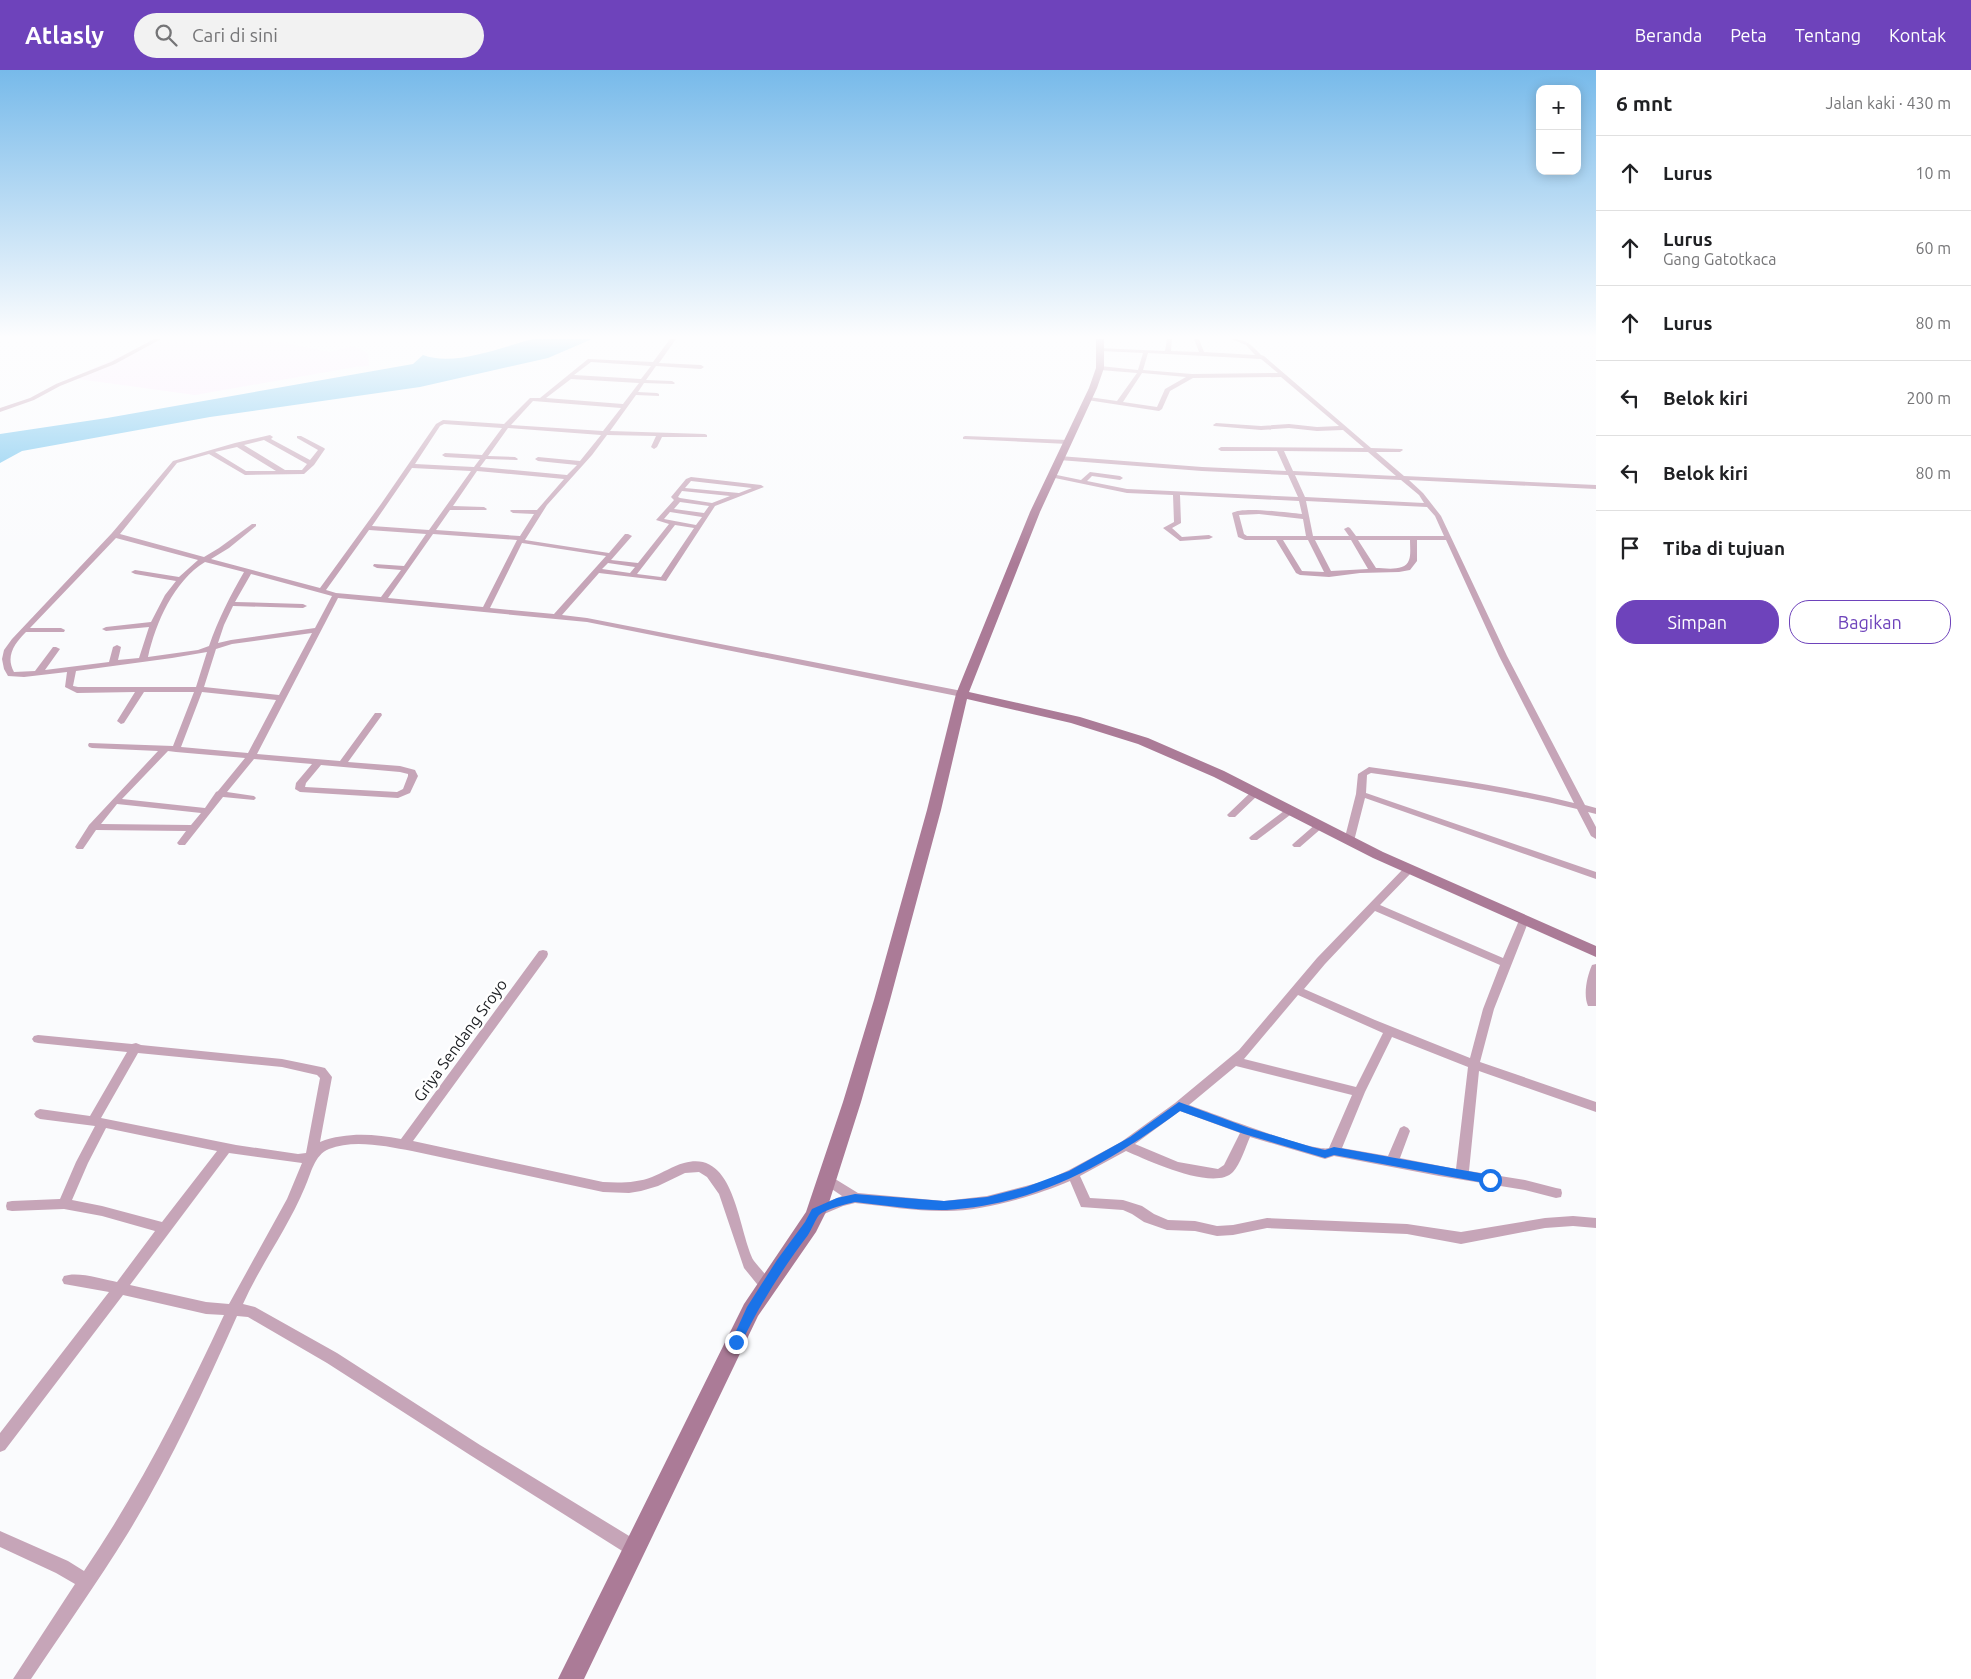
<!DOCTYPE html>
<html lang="id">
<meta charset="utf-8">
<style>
body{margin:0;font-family:Ubuntu,sans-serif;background:#f2f2f2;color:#202124}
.controls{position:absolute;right:15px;top:15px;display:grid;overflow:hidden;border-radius:10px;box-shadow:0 2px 12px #0003}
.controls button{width:45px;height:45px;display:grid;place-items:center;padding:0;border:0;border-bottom:1px solid #e0e0e0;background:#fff;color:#202124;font:25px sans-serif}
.stop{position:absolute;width:15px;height:15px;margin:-11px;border:4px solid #1a73e8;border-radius:50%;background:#fff}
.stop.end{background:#1a73e8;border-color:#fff;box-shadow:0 1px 5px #0008}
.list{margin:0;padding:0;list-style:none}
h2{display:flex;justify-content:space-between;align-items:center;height:65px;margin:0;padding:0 20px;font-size:21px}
h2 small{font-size:16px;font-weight:400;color:#757577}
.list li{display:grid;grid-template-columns:32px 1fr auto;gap:15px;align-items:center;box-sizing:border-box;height:75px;padding:0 20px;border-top:1px solid #e0e0e0}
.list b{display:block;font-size:19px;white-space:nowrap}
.list p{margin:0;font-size:16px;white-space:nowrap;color:#757577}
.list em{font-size:16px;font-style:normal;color:#757577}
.actions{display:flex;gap:10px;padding:15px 20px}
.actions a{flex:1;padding:11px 0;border:1px solid #6e43bb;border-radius:20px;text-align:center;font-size:18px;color:#6e43bb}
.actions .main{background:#6e43bb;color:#fff}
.icon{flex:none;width:28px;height:28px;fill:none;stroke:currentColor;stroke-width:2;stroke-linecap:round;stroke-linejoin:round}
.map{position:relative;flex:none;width:1596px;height:1609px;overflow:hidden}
header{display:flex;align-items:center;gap:30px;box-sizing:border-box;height:70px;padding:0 25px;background:#6e43bb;color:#fff}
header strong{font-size:24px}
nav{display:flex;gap:28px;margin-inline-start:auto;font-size:18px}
.search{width:350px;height:45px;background:#f2f2f2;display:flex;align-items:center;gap:12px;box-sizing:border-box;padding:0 18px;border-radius:28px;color:#757577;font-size:19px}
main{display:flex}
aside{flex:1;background:#fff}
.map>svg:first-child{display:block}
</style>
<header>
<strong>Atlasly</strong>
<div class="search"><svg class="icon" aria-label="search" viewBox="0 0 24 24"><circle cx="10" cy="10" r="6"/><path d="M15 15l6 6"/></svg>Cari di sini</div>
<nav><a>Beranda</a><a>Peta</a><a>Tentang</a><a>Kontak</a></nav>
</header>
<main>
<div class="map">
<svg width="1596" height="1609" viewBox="0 0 1596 1609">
<rect width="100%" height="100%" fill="#fafbfd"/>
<path fill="#fcebfd" d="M160,269h105l64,13 25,-6 14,7 1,13 -14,1 -160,28 -124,-17z"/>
<path fill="#6fc3ee" d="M533,269h59l-44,19 -128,29 -210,30 -188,34 -22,12v-29l107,-16 306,-54 10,-9c31,12 79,-8 110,-16z"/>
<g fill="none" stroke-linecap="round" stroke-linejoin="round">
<path fill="#c6a5b8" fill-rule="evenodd" d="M154,269h7l-46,25 -55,22 -26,14 -34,12v-4l30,-10 26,-14 55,-22z
M670,269h6l-17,24 42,2 3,2 -3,2 -45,-3 -10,14 26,1 3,2 -1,1 -30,-1 -6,9 19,1 2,1v2l-23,-1 -26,36 95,3 2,1v2h-45l-5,10 -3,2 -3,-2 5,-11 -49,-1 -15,20 -45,50 -22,35 84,13 16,-19h3l4,2 -21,24 27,3 31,-39 -13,-4 18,-20 -3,-3 15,-18 5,-2 70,8 3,2 -49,19 -49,75 -67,-8 -37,42 25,3 375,73 3,1v4l-3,1 -375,-75 -249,-24 -81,156 83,7 35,-48h6l1,2 -34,47 52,4 15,4 3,6 -8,17 -12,5 -98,-6 -5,-3 1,-6 16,-19 -58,-5 -27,33 27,4 2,2 -2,2 -31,-3 -38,48h-6l-2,-2 9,-12 -90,-1 -13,19h-6l-2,-2 14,-22 69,-74 -66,-3 -3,-1 -1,-2 1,-2 84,3 21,-54h-50l-20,31 -3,1 -4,-3 18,-29 -58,1 -12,-6 2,-15 -43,5 -16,-1 -4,-7 -2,-10 2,-9 8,-11 100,-106 61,-72 62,-18 35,-8 3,2 -2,2 39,21 8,-10 -21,-12v-2h4l23,12 1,1 -11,16 -10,9 -59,1 -36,-21 -32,9 -57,71 84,23 15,-9 33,-24h4v2l-27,22 -18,11 109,29 61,-84 55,-80 7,-4 61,4 26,-26h10l48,-39 65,3zM591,292l60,4 -10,13 -67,-4zM571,309l68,4 -16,21 -77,-6zM533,331l88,7 -18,23 -92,-6zM444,354l58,4 -20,27 -37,-2 -3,2 3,2 35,2 -6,8 -59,-3 25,-38zM508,358l93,7 -21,26 -42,-4 -3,2 3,2 39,4 -10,10 -87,-8 6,-8 31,1 1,-1 -3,-2 -27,-1zM264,370l43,24 -5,6h-17l-41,-25zM237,377l39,24h-30l-31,-19zM412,398l59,3 -42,59 -57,-4zM477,401l87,8 -27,31h-26l-1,1 3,2 21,1 -14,22 -84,-6 14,-20h36l1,-1 -3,-2 -31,-1zM691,411l61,7 -13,5 -54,-5zM682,421l48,5 -18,7 -32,-5 -2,-1zM680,432l29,4 -5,7 -30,-4zM670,442l32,5 -6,8 -32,-6zM675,455l19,3 -33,49 -24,-3zM369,460l57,4 -22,32 -30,-2 -1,2 4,2 24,2 -20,27 -45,-4 -10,-3zM433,464l84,6 -34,67 -95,-9zM116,468l82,22 -19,17 -44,-7 -4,2 4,2 41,7 -11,14 -14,27 -45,5 -4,2 4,2 43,-4 -10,31 -21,2 3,-13 -4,-2 -4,2 -4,15 -64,8 15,-21 -4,-2h-3l-18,24 -21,1c-9,-16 1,-29 12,-40h38l1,-2 -4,-2h-31zM522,473l84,13 -52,58 -64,-6zM205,492l39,10c-14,24 -26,48 -35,74l-11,4 -50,7c8,-35 26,-76 57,-95zM608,493l27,4 -5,6 -28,-4zM251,504l81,22 -17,32 -84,12 -13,3 6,-18 9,-19 70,2 4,-2 -4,-2 -68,-2zM312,563l-33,62 -75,-8 12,-38 16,-5zM207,582l-11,35h-118l-5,-1 3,-15 96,-13zM202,622l74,8 -28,53 -67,-6zM168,681l8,1 69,6 -27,33 -2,1 -11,16 -83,-9zM321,695l79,7 8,2v2l-5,13 -6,3 -92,-5 1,-4zM117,734l84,9 -10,12 -90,-1z
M1167,269h5l-1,12 28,1 -5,-13h5l5,13 51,3 -9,-10 -15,-6c14,-1 21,6 30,16l3,1 107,92 31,1 1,1 -3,2h-24l28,24 192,9v4l-187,-9 14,13 18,23 66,140 78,149 11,3v6l-8,-2 8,15v12l-5,-3 -14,-27c-68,-17 -137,-26 -206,-36l-4,2 -1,18 230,79v7l-231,-81 -11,43 -5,3 -5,-3 12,-47 2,-20 11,-7c69,10 138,19 205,36l-75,-147 -53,-116h-29v21l-7,9 -11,2 -39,1 -31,4 -29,-2 -4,-2 -20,-33h-31l-7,-3 -6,-24c11,-7 55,0 70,1l-3,-13 -119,-6 1,28 -9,5 10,9 27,-2 4,2 -4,2 -29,2 -17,-13 11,-6 -1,-27 -46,-2 -77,-16v-2l2,-1 29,6 9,-8 30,4 3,2 -3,2 -28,-4 -5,5 40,8 171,8 -10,-22 -86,-4 -143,-11 -3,-2 3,-2 143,11 84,4 -9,-20h-56l-3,-2 3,-2 143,1 -21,-18 -26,1 -28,-3 -28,2 -47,-4 -1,-1 3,-2 45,3 28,-2 28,3 22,-1 -58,-49 -88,1 -23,13 -8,18 -3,2 -72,-11v-2l2,-1 28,4 20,-28 -37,-3 -3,-2 3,-2 38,4 5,-17 -42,-2 -2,-1v-2l66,3zM1148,283l113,6 17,14 -86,1 -49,-4zM1142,303l44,4 -21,12 -8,18 -34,-5zM1284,381l84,1 28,24 -103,-5zM1295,405l106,5 18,15 5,8 -119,-6zM1306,431l121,6 8,9 9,20h-88l-6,-8 -2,-1 -4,2 5,7h-36zM1259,444l44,5 3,17h-59l-3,-2 -5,-19zM1283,470h25l16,32 -22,-1zM1315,470h36l17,29 -37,2zM1358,470h52c0,6 1,15 -1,20 -4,12 -24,8 -33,8z
M965,366l103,4 3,2 -3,2 -105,-5v-2z
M1255,720l5,3 -2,2 -23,22h-6l-2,-2 2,-2 23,-22z
M1291,737l5,3 -2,2 -37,28h-6l-2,-2 2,-2 37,-28z
M1320,752l5,3 -2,2 -23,20h-6l-2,-2 2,-2 23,-20z
M1409,796l5,3 -1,2 -33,34 123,53 17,-40 4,-1 5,3 -35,89 -14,53 116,40v10l-117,-41 -10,100 56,9 31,8 5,1 1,4 -1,4 -5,1 -31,-8 -86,-14 -105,-20 -9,3 -75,-22c-4,9 -10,28 -17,35 -19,20 -86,-12 -107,-21l-46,25 10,22 33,2 19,6 12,8 14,6 27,1 22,5 16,-1 34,-7 140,6 54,8 84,-14 28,-2 23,2v10l-23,-2 -28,2 -84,16 -54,-10 -140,-6 -34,7 -16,1 -22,-5 -28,-1 -23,-8 -12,-8 -9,-4 -42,-3 -11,-26c-35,15 -89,31 -127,30 -29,0 -59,-5 -88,-8l-12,3 -26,11 -5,-1 -1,-4 1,-4 30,-12 -19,-13 -2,-4 2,-4 4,-1 31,19 86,8 43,-5 58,-15 24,-11 52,-28 54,-39 64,-53 78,-92 88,-91zM1375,841l125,54 -17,44 -13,49 -95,-38 -71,-31 21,-25zM1298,925l85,38 -27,54 -112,-28zM1392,967l76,30 -12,102 -56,-11 10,-27 -2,-3 -4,-2 -4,2 -12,28 -46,-8 23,-56zM1236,996l116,29 -23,53c-15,5 -119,-36 -140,-43zM1180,1041l60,22 -16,32 -6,4 -40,-7 -43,-18z
M543,880l4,1 1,3 -1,3 -134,184 190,41c16,1 34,1 49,-5 11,-4 20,-11 32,-14 52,-15 54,69 70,98 6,8 14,15 19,24l-2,4 -5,2 -5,-2 -17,-21 -25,-74 -12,-17 -8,-5 -14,1 -27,13 -17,5 -12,2 -26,-1 -191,-41c-26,-5 -59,-12 -83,-2 -15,6 -18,25 -24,38 -17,41 -44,77 -62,117l12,3 82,46 143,92 159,97 2,6 -2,6 -6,2 -6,-2 -157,-99 -143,-92 -79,-46 -11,-1c-33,74 -67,148 -109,217 -31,50 -65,98 -97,146h-18l62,-95 -19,-11 -56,-26v-16l68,30 16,10c55,-81 98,-166 140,-256l-18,-1 -83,-19 -118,155 -5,2v-19l109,-141 -45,-8 -2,-4 2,-4c13,-5 39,3 53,6l38,-51 -53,-15 -38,-7 -52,2 -5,-1 -1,-4 1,-4 5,-1 48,-2 16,-37 19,-36 -55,-7 -4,-2 -2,-3 2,-3 4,-2 50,7 37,-64 -89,-9 -4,-1 -2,-3 2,-3 4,-1 94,9 4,-1 5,2 141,14 39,8 4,1 7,9 -12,65c26,-10 54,-8 81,-3l138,-188zM138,983l144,14 35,8 3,3 -14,75 -8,1 -62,-9 -135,-27zM106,1058l111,23 -55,71 -60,-16 -30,-6 16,-37zM229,1083l73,10 -15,36 -58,105 -23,-2 -76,-17z
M1596,894v42h-8c-5,-11 -1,-30 4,-41z"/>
<path fill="#ab7b97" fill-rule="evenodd" d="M1096,269h8v29l-7,20 -57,124 -71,180 111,25 68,21 76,33 159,81 213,94v11l-223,-99 -159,-81 -76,-33 -67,-21 -104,-24 -26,111 -51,190 -29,102 -35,110 -10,20 -58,84 -174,363h-26l186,-375 62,-92 37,-110 31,-102 53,-190 29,-116 74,-182 59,-124 7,-20z"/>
</g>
<linearGradient id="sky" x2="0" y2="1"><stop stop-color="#77baea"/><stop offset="0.54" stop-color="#fdfdfe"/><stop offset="1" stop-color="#fdfdfe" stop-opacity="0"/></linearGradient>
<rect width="1596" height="494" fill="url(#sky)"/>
<path fill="#1a73e8" d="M1179,1032l70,26 63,19 13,3 9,-3 156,28 5,5 -5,4 -156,-29 -9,3 -81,-24 -64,-23c-73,53 -141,93 -234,99 -27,1 -63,-5 -91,-8 -9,2 -29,7 -36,13 -4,5 -7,14 -11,20 -27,36 -49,70 -68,111l-4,1 -4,-1 -1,-4 16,-35 30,-47 28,-38 7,-13 25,-11 18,-4 89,7 43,-4 39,-10 43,-16 61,-34z"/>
<g text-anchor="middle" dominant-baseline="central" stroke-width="5" stroke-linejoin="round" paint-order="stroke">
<g font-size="16" fill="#212327" stroke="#fff">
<text transform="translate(460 970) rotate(-54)">Griya Sendang Sroyo</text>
</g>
</g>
</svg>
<div class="controls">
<button>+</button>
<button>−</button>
</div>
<div class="stop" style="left:1490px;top:1110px"></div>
<div class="stop end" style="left:736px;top:1272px"></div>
</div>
<aside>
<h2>6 mnt<small>Jalan kaki · 430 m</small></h2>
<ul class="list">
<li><svg class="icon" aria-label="ahead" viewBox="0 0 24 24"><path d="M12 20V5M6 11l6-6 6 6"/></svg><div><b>Lurus</b></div><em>10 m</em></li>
<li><svg class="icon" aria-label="ahead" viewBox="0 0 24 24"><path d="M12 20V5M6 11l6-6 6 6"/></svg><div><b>Lurus</b><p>Gang Gatotkaca</p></div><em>60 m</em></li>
<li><svg class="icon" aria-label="ahead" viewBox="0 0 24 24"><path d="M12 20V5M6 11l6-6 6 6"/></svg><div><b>Lurus</b></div><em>80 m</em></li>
<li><svg class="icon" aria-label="left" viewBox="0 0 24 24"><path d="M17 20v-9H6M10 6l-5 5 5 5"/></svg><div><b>Belok kiri</b></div><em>200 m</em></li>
<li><svg class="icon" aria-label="left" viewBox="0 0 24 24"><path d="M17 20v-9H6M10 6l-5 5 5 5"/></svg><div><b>Belok kiri</b></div><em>80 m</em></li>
<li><svg class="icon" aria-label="arrive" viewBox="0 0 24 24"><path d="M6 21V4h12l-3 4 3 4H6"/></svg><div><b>Tiba di tujuan</b></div></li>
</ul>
<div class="actions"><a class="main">Simpan</a><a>Bagikan</a></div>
</aside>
</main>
